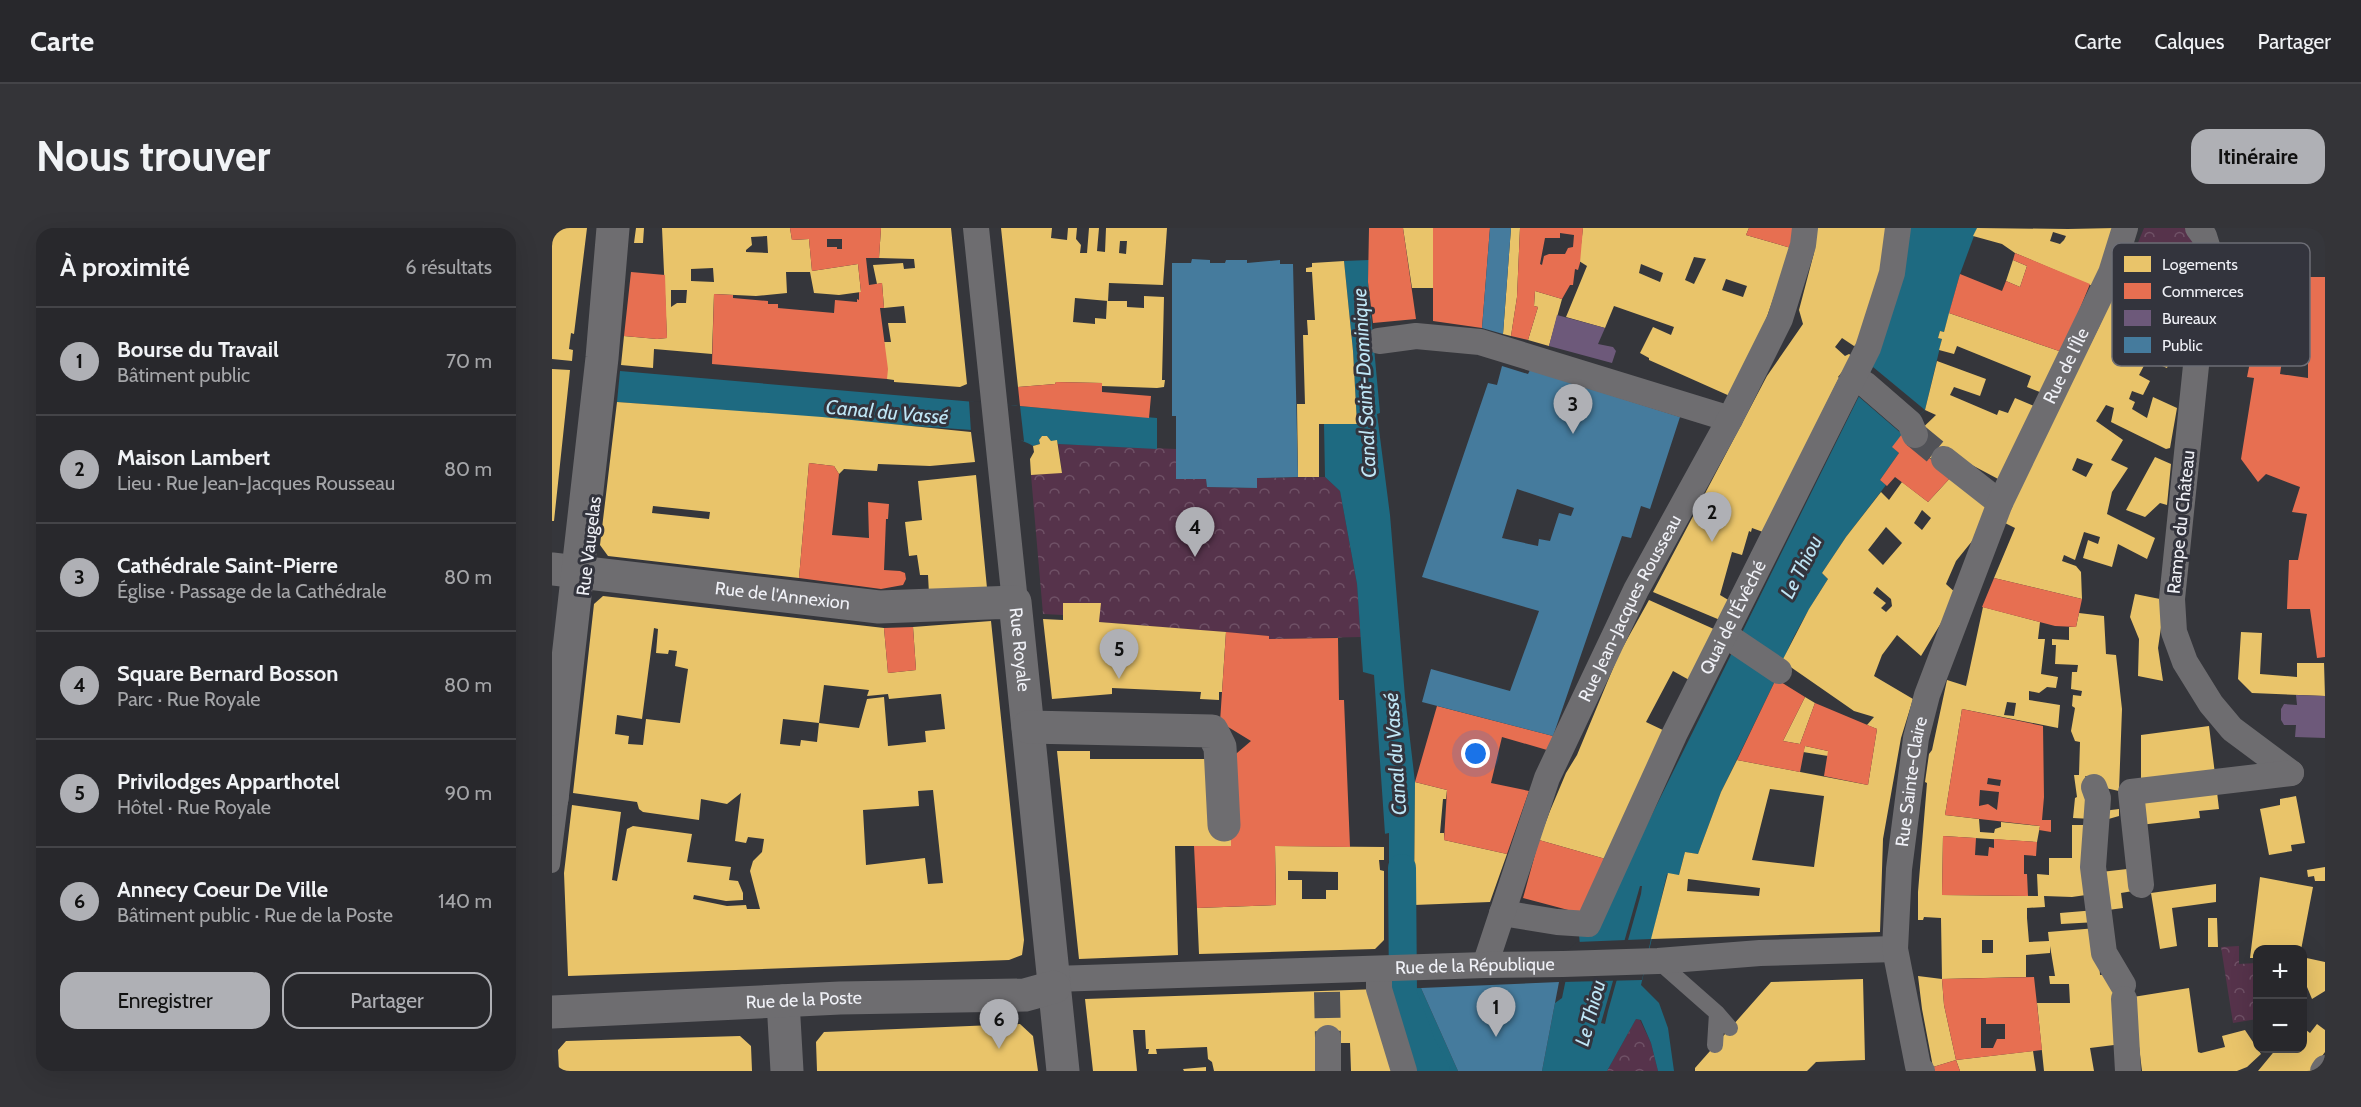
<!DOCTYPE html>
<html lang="fr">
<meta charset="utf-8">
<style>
body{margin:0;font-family:Cabin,sans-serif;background:#343438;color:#f1f3f6}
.controls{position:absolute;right:18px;bottom:18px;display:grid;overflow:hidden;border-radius:12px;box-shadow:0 6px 24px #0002}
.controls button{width:54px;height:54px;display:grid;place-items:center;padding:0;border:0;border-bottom:2px solid #444448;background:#28282c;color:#f1f3f6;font:30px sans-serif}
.you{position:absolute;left:924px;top:526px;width:21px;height:21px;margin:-15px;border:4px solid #fff;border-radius:50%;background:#1a73e8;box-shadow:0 0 0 9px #1a73e833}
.badge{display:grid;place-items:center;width:39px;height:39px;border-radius:50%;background:#afb0b5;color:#111;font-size:20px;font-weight:700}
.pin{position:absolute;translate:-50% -50px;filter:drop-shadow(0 2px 3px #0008)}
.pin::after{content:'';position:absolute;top:32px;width:21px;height:18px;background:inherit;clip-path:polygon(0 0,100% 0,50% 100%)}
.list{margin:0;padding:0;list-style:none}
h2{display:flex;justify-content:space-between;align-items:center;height:78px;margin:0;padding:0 24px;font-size:26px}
h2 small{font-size:20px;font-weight:400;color:#a5a6a9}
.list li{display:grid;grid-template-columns:39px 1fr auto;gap:18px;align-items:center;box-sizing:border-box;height:108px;padding:0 24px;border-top:2px solid #444448}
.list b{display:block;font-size:22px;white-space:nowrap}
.list p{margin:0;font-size:20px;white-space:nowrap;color:#a5a6a9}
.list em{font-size:20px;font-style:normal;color:#a5a6a9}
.actions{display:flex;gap:12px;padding:18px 24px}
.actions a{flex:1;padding:14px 0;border:2px solid #afb0b5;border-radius:18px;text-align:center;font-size:21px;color:#afb0b5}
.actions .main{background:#afb0b5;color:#111}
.map{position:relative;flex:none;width:1773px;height:843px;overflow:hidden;border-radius:18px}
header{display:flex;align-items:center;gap:36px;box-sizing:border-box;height:84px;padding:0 30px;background:#28282c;border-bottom:2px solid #444448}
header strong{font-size:28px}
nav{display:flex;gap:33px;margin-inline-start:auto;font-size:21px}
.intro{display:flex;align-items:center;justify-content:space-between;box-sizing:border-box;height:144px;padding:0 36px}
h1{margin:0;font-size:42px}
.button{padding:15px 27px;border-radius:18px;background:#afb0b5;color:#111;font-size:21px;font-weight:700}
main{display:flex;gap:36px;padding:0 36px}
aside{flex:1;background:#28282c;border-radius:18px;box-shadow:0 6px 24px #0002}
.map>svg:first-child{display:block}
</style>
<header>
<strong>Carte</strong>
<nav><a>Carte</a><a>Calques</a><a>Partager</a></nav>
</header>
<div class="intro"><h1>Nous trouver</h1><a class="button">Itinéraire</a></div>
<main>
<aside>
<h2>À proximité<small>6 résultats</small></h2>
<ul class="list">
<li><span class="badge">1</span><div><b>Bourse du Travail</b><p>Bâtiment public</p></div><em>70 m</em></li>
<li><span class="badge">2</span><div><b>Maison Lambert</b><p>Lieu · Rue Jean-Jacques Rousseau</p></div><em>80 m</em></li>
<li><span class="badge">3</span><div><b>Cathédrale Saint-Pierre</b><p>Église · Passage de la Cathédrale</p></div><em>80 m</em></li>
<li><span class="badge">4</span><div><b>Square Bernard Bosson</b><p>Parc · Rue Royale</p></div><em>80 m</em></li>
<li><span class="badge">5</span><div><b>Privilodges Apparthotel</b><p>Hôtel · Rue Royale</p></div><em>90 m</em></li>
<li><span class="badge">6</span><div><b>Annecy Coeur De Ville</b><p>Bâtiment public · Rue de la Poste</p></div><em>140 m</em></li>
</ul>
<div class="actions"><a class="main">Enregistrer</a><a>Partager</a></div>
</aside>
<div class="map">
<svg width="1773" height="843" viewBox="0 0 1773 843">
<defs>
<pattern id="park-crowns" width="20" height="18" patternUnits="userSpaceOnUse" patternTransform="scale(1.5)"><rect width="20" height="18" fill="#56334b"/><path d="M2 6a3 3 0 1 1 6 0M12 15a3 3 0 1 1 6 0" fill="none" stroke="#6f5166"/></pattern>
</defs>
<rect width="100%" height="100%" fill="#35363b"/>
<path fill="url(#park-crowns)" d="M1592,0h44l9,9 1,55 -63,-42z
M506,216l118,5v30h30l1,8 49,1 1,-10 68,-1 15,14 17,93 4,53 -92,2 -1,-3 -169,-14 1,-19h-37v12l-20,-1 -12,-139 31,-3z
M1687,718v18l18,-1v56l-24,4 -12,-76z
M1084,791l4,1 11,23 7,28h-51z"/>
<path fill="#1e6a81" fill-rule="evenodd" d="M1353,0h72l-17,46 -16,58 -4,-1 -2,7 4,1 -17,71 -15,13 -17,24 6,6 -19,27 6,5 -40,52 -24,36 6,6c-20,31 -40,64 -52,100l-55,113 -23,62 -13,-2 -6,23 -12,-1 -26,111 18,18 9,25 6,43h-16l-7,-28 -10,-23 -5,-1 -29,52h-65l13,-68 7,-5 10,-48 8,-5 -1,-10 43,-60 243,-491zM1088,658h2l-1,8 -33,117 -3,13 -4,-1z
M817,32l-1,22 12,131 -3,1 13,101 15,182 10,85 -1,123 -25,1v-72h-4l-11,-159 -11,-3 -6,-88 -17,-93 -15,-14 -1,-53h33l-4,-73 -9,-90z
M68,143l537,47v31l-99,-5 -1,-3h-6l-4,-5h-5l-3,4 1,4 -7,2c-31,-18 -85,-17 -121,-20 -98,-9 -196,-16 -295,-24z
M869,760l37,83h-49l-26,-82z"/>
<path fill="#35363b" d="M1321,139l52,43 -15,13 -8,11 -44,-38z
M417,173l51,5 4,35 -53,-9z
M837,605v73l25,-1 1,3 -26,1v-2l-3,-1v-69l-3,-1 1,-2z
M1099,711l-9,41 -80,2 7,-33 8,-7z"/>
<path fill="#e9c46a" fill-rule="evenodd" d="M0,0h35l-13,106 -3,-1 -2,16 4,1 -1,11 -20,-2z
M84,0h8l-1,15h-9z
M110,0h128l2,12 17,-1 3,32 46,-7 3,28 -22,3 -25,-2 -4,-21h-24l1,21 -31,3 -42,-2 -2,60 -58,-5 -1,19 -32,-3 3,-29 33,3 10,-1zM215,8l1,17 -22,-1v-2l6,-5 -1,-8zM161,40l1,14 -23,-1v-12zM119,62h16l-1,13h-9l-6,4z
M329,0h70l16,156 -7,3 -66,-5v-2l-7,-1 -3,-37h7l-3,-19h18l-2,-17 -20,2 -2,-25 -5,1 -4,-19 30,-2 1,6 11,-1 -1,-9 -35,-1z
M449,0h51l-1,10 16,2 1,-12h9l-1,11 5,6 -1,8h7l2,-25h10l-2,23 8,1 1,-24h61l-4,57 -54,-2 -1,18h19v6l17,1v-12l20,1 -2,83h3l-1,7 -7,1 -55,-2v-3l-46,-1 -1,2 -37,3zM568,13h7l-1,13 -7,-1zM523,70l33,3h-1l-1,18 -11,-1v6l-22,-2z
M851,0h30v60h-21z
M959,0h9l-3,69 -6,39 -8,-2z
M1031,0h166l-3,7 45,13 -34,97 -25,52 -83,-37v-2l-9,-5 13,-26 18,8 3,-8 -60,-21 -9,22 -39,-11 21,-51 -8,-5zM1142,29l12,2 -12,25 -9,-4zM1089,36l22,9 -3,9 -21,-9zM1174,51l21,7 -4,11 -21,-7z
M1265,0h76l-28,114 -11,4 -12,-8 -7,9 10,9 4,-2 5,3 -16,20 10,8 -6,3 -4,-8 -75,152 -11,-4 -1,4 -2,-1 -7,24 -10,-3 -12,43 10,6 -10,19 -67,-28 114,-216 36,-52 -4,-14 15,-57z
M1425,0l91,1 47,-1 -20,59 -80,-34 -13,-9 -29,-8zM1501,4l13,4 -2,4 -4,4 -10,-3z
M1578,28l58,37 -10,23 14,7 -7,30 -11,-4 -7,19 -20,-8 -8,15 11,6 -7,14 -11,-4 -3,8 6,3 -3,7 15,9 6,-21 24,11 -7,40 -4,1 -55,-27 3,-14 -8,-3 -10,16 27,19 -12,20 17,8 -16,24 -5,22 48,24 -8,21 -29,-15 -6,23 -29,-9 5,-18 10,4 2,-7 -16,-5 -9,28 -11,-5 -2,6 14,5 5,6 1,27 -88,-21 21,-50 -14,-7 98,-194 19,-43 2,1 9,-19 -3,-1zM1525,230l16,6 -7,13 -14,-7z
M1461,32l14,6 -7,21 -14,-6z
M792,33l9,90 4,73h-38v53h-21l-1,-73h8l-2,-69h5l-1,-15h8l-3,-48h-6v-4l6,-1v-4z
M983,63l27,8 -13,47 -21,-6 10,-33 -4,-1z
M1397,85l113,39 -17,42 -18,-7 4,-11 -74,-30 -3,8 -15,-4 3,-11 -4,-1 2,-7 4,1z
M1385,133l49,18 -6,17 -26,-9 -4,8 47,20 2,-5 9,3 7,-15 24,10 -39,72 -30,-16 -32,1 -28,-25 26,-25 -11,-5z
M0,141l18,1 -16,151h-2z
M65,174l205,15 149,15 4,30 -45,4 -52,-2 -1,7 -33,-2 -5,5 -5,-8 -25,-3 -10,115 -191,-22 -8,-11zM101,278l57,6 -1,7 -57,-6z
M490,208h5l4,5 6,-1 5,33 -31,2 -1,-16 4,-7 -1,-6 7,-2 -1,-4z
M1603,229l16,7 -4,41 -7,-2 -15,14 -19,-7z
M424,247l11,113 -58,6 -1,-19h-8l-3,-20 -8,1 -4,-34 17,-2 -4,-39z
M1399,249l37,30 -3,18 -29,36 -10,23 12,11 -37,61 -24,-21 -15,20 -8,21 39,23 -12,39 -18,101 -3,93 -229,7 17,-66 11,2 6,-23 13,2 23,-62 16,-32 131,25 9,-56 -10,-4 7,-8 -20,-6 -72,-50 27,-52 19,-30 -6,-6 24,-36 35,-45 8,8 13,-18 26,20zM1370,282l9,8 -9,12 -8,-7zM1334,299l16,16 -19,22 -15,-15zM1325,359l14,12 1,7 -6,6 -5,-4 5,-5 -13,-10zM1218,561l54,7 -10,71 -62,-7zM1136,651l72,9 -1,8 -72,-5z
M1583,366l30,6 -7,48 5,33 -25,-5 1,-37 -9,-22z
M51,368l281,32 4,45 28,-3 -3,-43 78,-6 33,319 -2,15 -13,5 -441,16 -4,-103 8,-68 49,7 -9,68 5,1 10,-52 6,-3 59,8 -5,28 44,5 -2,13 9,1 5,12v7l-17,1 -32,-6 -1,4 34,7 19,-1 1,4h13l-10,-38 3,-10 9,-9 2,-13 -16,-2 -2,6 -11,-2 6,-48 -14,11 -26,-5 -2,21 -56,-8 -4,-3 -2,-7 -64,-9 21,-189zM102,400l4,1 -2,24 12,1 1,-4 8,1 -2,15 13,3 -8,54 -34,-4 -3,26 -15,-1 1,-8 -14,-2 2,-19 25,4zM272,457l45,5 -2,6 21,-2 1,5 52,-5 4,35 -20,2 1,11 -38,4 -4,-49 -17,2 -8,29 -40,-5 -2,19 -16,-2 -1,6 -20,-2 3,-25 36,4zM381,562l10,93 -15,1 -3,-26 -59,7 -3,-55 56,-4 -1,-15z
M1097,372l67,30 -25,51 -18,-10 -27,51 21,10 -58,128 -70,-20 11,-29 16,-38 11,-18 42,-101z
M511,375h38l-2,19 127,10 -4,60h-3v8l-19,-1 1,-7 -89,-4v6l-60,5 -9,-80 20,1z
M1431,379l57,15 -2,17h7l-4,35 17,3 -2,11 -9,-1 -8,6 -10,-2v9l31,5 -2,23 -96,-19 -17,106 34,4 1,13 14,1 1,-4 6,-2v-5l39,4 -3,16 -94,-6 -1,59 96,1 -1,-22 12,1v-17h23v-33h19l2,69 -21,3 -28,-1 1,11 -18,1v10l2,24 20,-1 -1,-9 49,-4 3,47 12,-1 6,65 -4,6 -24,3 4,23h-50l-7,-68h33l-1,-19h-19l-1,-8h6l-5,-30v7l-24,2v22l-84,2 -1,-61 -17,-1 -1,3h-5v-28l9,-109 -2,-1 4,-28 3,-4 15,-70 19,6zM1455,474l9,1 -2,13 -10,-1zM1430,712h11v13h-11z
M1527,385l25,3 2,38 10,1 6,54 -3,82 -23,-5 -2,-8 -9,-2 8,16 -1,27 -19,-1 2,-20 2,-1 -3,-22h5l1,-33 -5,-1 -4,-10 4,-23 -3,-2 1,-11 8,1 1,-5 -11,-2 1,-17h5l1,-7 -23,-1 1,-19h-4v-6l17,1v-13h7z
M1689,404l21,1 -2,41 37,3v-14h27l1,33 -73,-3 -14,-14z
M1253,469l10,6 -15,41 -17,-3z
M1657,498l6,48 -74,9v-48z
M1253,518l23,5v5l-25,-4z
M505,523h33v8h116l25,72v15h-56l3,109 -99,4z
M863,554l32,8 -1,9h-3l-3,34h4v7l63,14 -17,48 -76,3z
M1665,564l2,17 -20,2 1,7 -60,7 -2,-24z
M1744,568l9,47 -14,2 1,6 -23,4 -9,-46 20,-4v-6z
M1567,581v7l-14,4 -2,-9z
M723,618l109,1v13h-5l1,10 4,1v69l-9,9 -176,5 -2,-46 79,-3zM736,643l50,1v18h-12v9h-24v-19h-14z
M1773,639v14h-10l-1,-5 -6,1 -1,-7z
M1584,640l3,22 -18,3 2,15 -15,2 -7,-38z
M1708,649l53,10 -12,63h-43v8h-8z
M1664,656v18l-44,6 5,38 -17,3 -9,-56z
M1544,682l1,12 -36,2 -1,-11z
M1656,690h9l1,29h-10z
M1750,729l23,5v29l-13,8 -10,-24z
M1366,748l24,3 2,26 12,55 -23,7 -11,-58z
M1311,751l2,81 -49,2 -9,9h-112v-3l76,-86z
M1637,760l9,64 3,1 24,-6 -3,-11 23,-6 16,24 -14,13 -10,4h-95l-9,-74z
M827,761l30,82h-58l-1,-28h-16l-10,28h-110l-2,-9 -4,-3 -1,-12 -51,2 1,5h-9l1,-5h-3l-1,-19h-12l4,41h-44l-8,-72z
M468,796l13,12 5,35h-221l-1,-29 8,-10z
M1765,796l8,6v22l-14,19h-53l19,-23h25v-21l8,6z
M188,808l11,10 1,25h-193l-1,-21 8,-9z
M1481,823l3,20h-76l-4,-11z
M654,839v4h-22l-1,-2z"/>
<path fill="#e76f51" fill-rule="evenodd" d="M238,0h91l-2,30h-13l3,27 13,-2 2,25h-4l8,61 -1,10 -175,-15 2,-70 19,1v3l35,3v3h10v4l56,5 1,-13 22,2v-3l2,1v-8h2l-3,-28 -46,7 -3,-32 -17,1zM275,11h15v10h-5v-2h-10z
M817,0h34l13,91 -43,4 -5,-41z
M881,0h57l-8,100 -49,-7z
M968,0h63l-3,35 -2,7 -3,-1 -2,16h-3l-8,14 -27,-8 -1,15 4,1 -10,33 -17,-4 6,-39zM1008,5l14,2 -1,12 -5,1 -3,6h-16l-5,2 -2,9 -2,-1 5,-26h15z
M1197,0h46l-4,20 -45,-13z
M1463,25l75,31 -28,68 -113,-39 11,-39 42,17 4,-10 14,6 7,-21 -14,-6z
M79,44l34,3 2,63 -10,1 -33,-3z
M1756,49h17v380l-8,1 -7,-49h-23l2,-49h9l9,-46 -15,-2 8,-25 -34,-13 -8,8 -17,-23 13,-81 -7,-1 8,-40 30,4 -5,33 28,4z
M504,154l46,1v9l49,4 -2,22 -129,-12 -2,-19 37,-3z
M1350,206l49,43 -23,25 -33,-25 -8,9 -7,-6 19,-27 -7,-6z
M257,235l25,3 5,8 -7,61 37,3 -1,-36 21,2 -1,15h-2l-2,51 16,1 5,2 1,6 -3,6 -22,4 -82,-11z
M1442,350l88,21 -6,28 -21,-1 -73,-19z
M361,399l3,43 -28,3 -4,-45z
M674,404l43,4v3l69,-1 1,62h5l6,147 -75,-1 1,59 -79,3 -3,-62h37l-1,-87 21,-18 -31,-19z
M1224,451l29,18 -22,44 17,3 15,-41 62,26 -9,56 -44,-9 4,-25 -23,-5 -5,26 -63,-12z
M885,478l116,30 -6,14 -45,-13 -11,46 38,8 -22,63 -63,-14 3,-50 -32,-8z
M1410,481l81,17 1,71 -2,23h9v12l-12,-2 1,-4 -95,-11zM1436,550l13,2 -1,6 -13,-2zM1428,562l19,2 -2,18 -9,-6 -9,2z
M1391,608l33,2 -1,17 13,1 1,-9 5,1v-9l43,3 -1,14 -12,-1v19h3l1,22 -86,-1z
M987,612l70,20 -22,55 -64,-17z
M1482,749l8,73 -86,10 4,11h-25l-2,-4 23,-7 -12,-55 -2,-26zM1429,790h5v6h19v15h-8l-4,9h-12z"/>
<path fill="#6d597a" d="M1005,87l48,13 -7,16 15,3 3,4 -4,12 -63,-17z
M1744,467l29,1v42l-30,-1 1,-12h-12l-3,-5v-11l3,-5 13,1z"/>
<path fill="#457b9d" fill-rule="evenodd" d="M938,0h21l-8,106 -21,-6z
M640,31l18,1v3h15l1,-3h21v3l33,-3v4h13l5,213 -41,1v10l-50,-1 -1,-8h-30v-63h-4v-153h19z
M950,138l26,8 2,-4 150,47 -30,92 -9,-3 -10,32 -9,-2 -69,200 -131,-34 9,-33 79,22 29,-80 -117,-34 66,-194 9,2zM965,261l57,19 -3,8 -12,-3 -9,28 -11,-2 -1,7 -36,-8z
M1007,754l-17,89h-84l-37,-83z"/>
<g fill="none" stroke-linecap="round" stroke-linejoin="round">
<path stroke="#1e6a81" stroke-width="28" d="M850,640l1,126 19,51 14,26"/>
<path stroke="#515257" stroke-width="26" stroke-dasharray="26 13" stroke-linecap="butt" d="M1363,207l29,24
M775,764l1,46"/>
<path stroke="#6e6d70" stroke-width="16" d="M0,637l9,-71
M1106,733l59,52 13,15
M1163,817l2,-32"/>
<g stroke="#6e6d70" stroke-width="26">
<path d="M424,0l39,374"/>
<path d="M1646,0l6,8 4,13 -36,350 2,33 11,30 26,42 21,25 59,44"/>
<path d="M827,113l37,-5 64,6 250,77"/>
<path d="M1313,156l45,39 5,12"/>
<path d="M1392,231l56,44"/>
<path d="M1181,412l46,31"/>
<path d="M1542,559l4,11 -5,69 11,86 19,32"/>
<path d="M1589,657l-10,-93 160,-19"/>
<path id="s1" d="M950,685l55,9 31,2 86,-189 194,-387 24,-75 6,-45"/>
<path id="s2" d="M933,737l62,-187 89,-188 94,-171 50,-100 23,-74 2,-17"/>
<path d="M827,741v20l25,82"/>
<path id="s3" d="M501,751l432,-14 78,-1 95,-3 102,-8 135,-4"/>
<path d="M1572,771l4,72"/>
<path d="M776,810v33"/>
<path id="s4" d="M1370,843l-4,-5 -23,-117 4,-80 17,-131 11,-43 73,-192 111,-230 14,-45"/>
<path d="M1771,843l2,-3"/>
</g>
<g stroke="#6e6d70" stroke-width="33">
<path id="s5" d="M0,341l327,38 136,-5 48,469"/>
<path d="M476,499l184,4 8,16 4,78"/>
<path d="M0,571l50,-441 11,-130"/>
<path d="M231,773l4,70"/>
<path id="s6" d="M0,784l288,-14 185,-3 29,-8"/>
</g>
</g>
<g text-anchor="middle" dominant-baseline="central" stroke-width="6" stroke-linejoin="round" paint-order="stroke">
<g font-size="18" fill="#f0f1f7" stroke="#33343d">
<text stroke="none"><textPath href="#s4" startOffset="740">Rue de l'Île</textPath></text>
<text transform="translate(1629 294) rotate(-84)">Rampe du Château</text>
<text transform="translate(37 318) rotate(-83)">Rue Vaugelas</text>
<text stroke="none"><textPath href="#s5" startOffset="232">Rue de l'Annexion</textPath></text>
<text stroke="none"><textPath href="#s2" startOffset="386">Rue Jean-Jacques Rousseau</textPath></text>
<text stroke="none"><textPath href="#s1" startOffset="426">Quai de l'Évêché</textPath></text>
<text stroke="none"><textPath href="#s5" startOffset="513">Rue Royale</textPath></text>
<text stroke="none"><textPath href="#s4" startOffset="294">Rue Sainte-Claire</textPath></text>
<text stroke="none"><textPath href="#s3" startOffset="422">Rue de la République</textPath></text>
<text stroke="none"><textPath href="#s6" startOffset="252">Rue de la Poste</textPath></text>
</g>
<g font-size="20" font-style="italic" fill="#bfe6f6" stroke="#33343d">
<text transform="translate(812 155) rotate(-93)">Canal Saint-Dominique</text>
<text transform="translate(335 184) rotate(5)">Canal du Vassé</text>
<text transform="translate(1249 339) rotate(-63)">Le Thiou</text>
<text transform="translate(843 526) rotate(-94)">Canal du Vassé</text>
<text transform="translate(1038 785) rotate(-75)">Le Thiou</text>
</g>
</g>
<rect x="1560" y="15" width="198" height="123" rx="9" fill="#33343d" stroke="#6c6d75" stroke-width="1.5"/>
<rect x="1572" y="28" width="27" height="16" fill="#e9c46a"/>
<rect x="1572" y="55" width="27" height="16" fill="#e76f51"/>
<rect x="1572" y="82" width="27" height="16" fill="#6d597a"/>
<rect x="1572" y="109" width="27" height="16" fill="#457b9d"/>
<g font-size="16" fill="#f0f1f7">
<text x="1610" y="42">Logements</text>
<text x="1610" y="69">Commerces</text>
<text x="1610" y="96">Bureaux</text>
<text x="1610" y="123">Public</text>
</g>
</svg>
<div class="controls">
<button>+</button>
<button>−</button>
</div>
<div class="you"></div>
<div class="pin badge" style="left:944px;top:809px">1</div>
<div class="pin badge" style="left:1160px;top:314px">2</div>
<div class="pin badge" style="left:1021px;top:206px">3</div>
<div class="pin badge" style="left:643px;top:329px">4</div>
<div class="pin badge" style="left:567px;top:451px">5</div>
<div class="pin badge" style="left:447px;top:821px">6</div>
</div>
</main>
